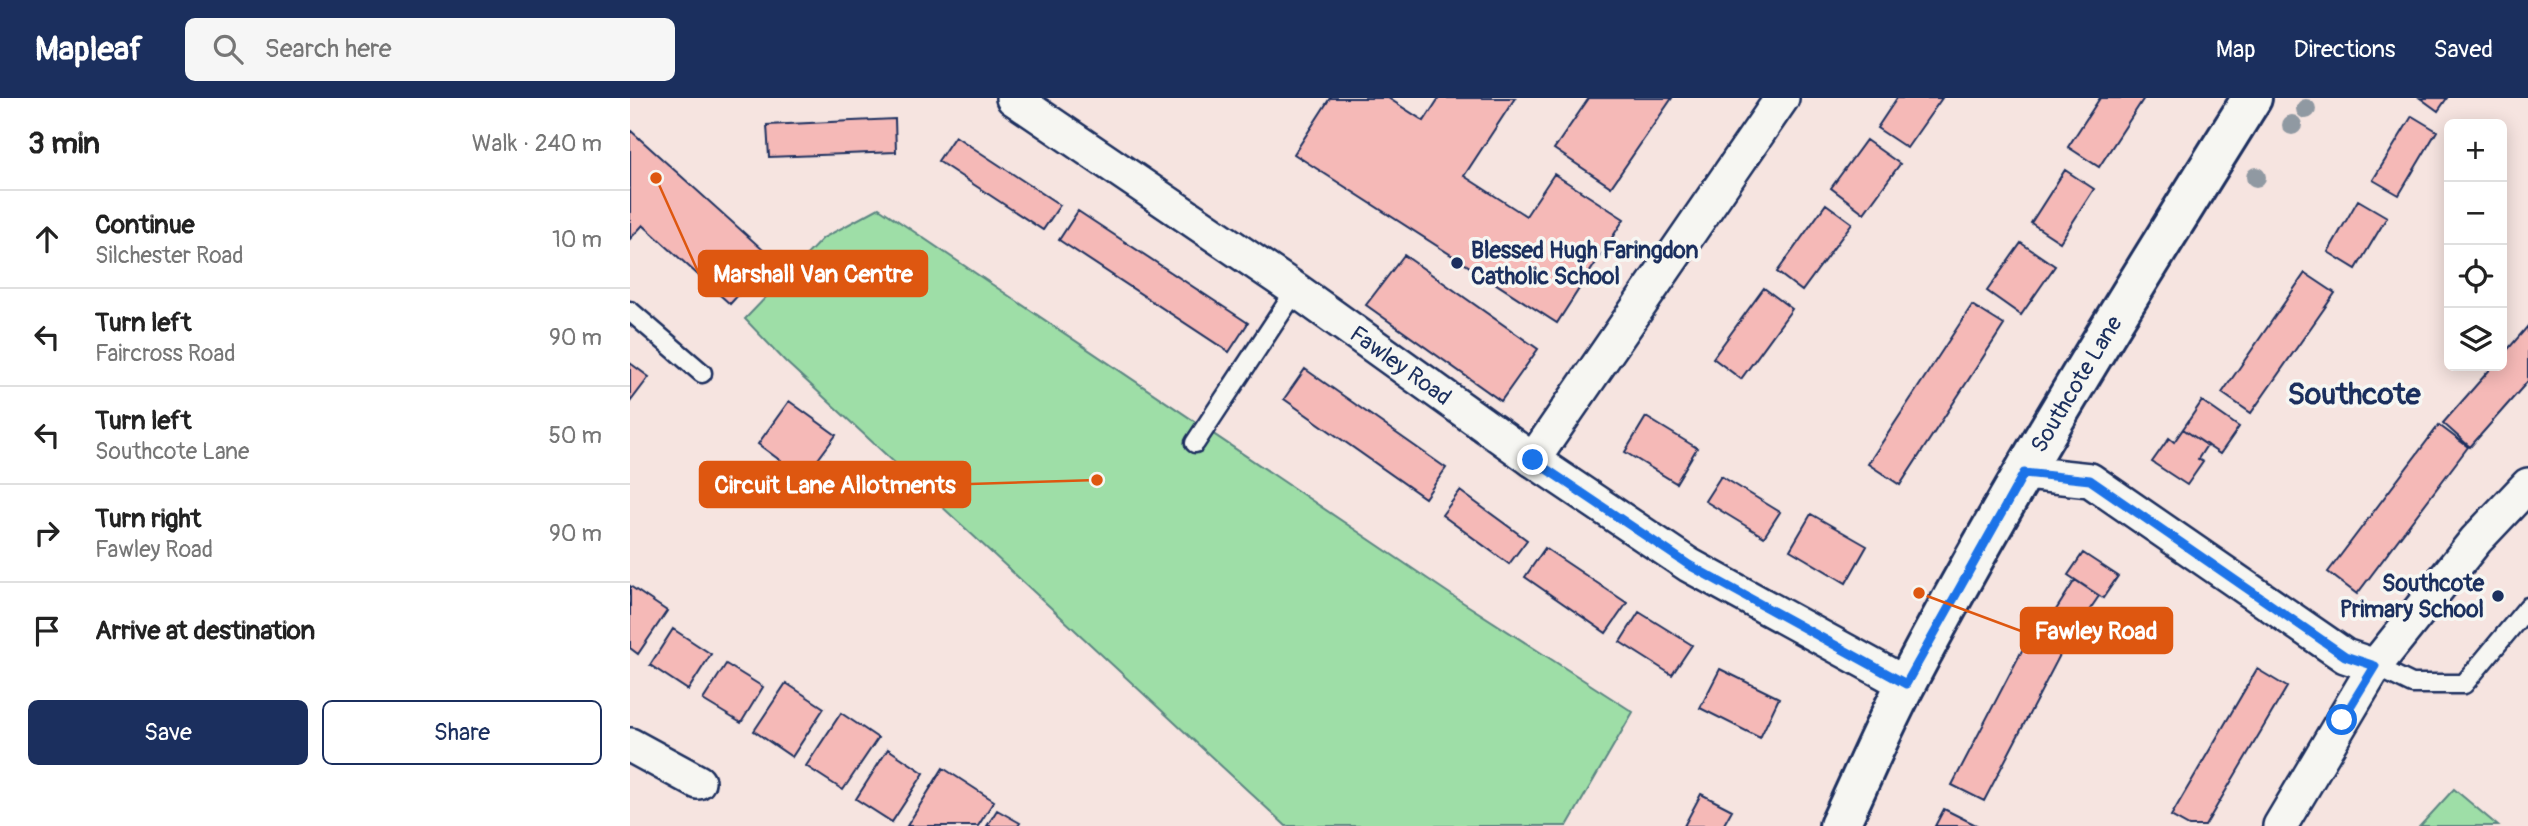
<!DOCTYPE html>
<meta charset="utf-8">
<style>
body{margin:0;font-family:Pangolin,sans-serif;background:#f6f6f6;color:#222}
.controls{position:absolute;right:21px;top:21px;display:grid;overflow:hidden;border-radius:10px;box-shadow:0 4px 18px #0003}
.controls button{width:63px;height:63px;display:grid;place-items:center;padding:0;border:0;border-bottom:2px solid #e0e0e0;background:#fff;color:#222;font:35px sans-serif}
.stop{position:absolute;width:21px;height:21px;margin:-16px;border:5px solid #1a73e8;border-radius:50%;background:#fff}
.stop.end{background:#1a73e8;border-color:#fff;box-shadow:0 2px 7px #0008}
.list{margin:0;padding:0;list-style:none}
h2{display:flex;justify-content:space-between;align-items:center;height:91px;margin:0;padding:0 28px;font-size:30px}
h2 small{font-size:23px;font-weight:400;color:#767676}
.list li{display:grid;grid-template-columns:46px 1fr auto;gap:21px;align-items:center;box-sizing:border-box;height:98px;padding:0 28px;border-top:2px solid #e0e0e0}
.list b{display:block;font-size:26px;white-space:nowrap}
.list p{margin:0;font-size:23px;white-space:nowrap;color:#767676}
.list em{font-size:23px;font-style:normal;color:#767676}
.actions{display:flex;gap:14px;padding:21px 28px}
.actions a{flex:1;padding:16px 0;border:2px solid #1b2f5e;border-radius:10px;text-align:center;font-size:24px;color:#1b2f5e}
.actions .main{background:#1b2f5e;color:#fff}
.icon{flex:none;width:38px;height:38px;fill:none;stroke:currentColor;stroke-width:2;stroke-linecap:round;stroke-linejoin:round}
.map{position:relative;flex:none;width:1898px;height:728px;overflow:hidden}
header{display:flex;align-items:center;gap:42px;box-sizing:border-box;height:98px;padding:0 35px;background:#1b2f5e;color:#fff}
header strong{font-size:33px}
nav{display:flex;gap:38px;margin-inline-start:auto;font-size:24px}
.search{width:490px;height:63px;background:#f6f6f6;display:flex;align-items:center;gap:18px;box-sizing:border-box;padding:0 24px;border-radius:10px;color:#767676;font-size:26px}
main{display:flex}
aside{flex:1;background:#fff}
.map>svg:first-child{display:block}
</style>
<header>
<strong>Mapleaf</strong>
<div class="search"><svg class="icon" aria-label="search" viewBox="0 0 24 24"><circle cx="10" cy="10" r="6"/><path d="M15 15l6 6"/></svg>Search here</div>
<nav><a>Map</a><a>Directions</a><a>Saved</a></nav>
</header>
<main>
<aside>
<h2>3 min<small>Walk · 240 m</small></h2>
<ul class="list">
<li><svg class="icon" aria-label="ahead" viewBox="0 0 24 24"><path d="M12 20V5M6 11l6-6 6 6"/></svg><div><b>Continue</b><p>Silchester Road</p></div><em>10 m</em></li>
<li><svg class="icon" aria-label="left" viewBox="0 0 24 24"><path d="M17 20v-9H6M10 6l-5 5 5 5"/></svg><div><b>Turn left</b><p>Faircross Road</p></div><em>90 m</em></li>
<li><svg class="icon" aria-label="left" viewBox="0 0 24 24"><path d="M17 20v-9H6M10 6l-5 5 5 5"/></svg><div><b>Turn left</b><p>Southcote Lane</p></div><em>50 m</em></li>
<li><svg class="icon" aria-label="right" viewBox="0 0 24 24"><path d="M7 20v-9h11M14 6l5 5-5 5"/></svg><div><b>Turn right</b><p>Fawley Road</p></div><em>90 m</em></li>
<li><svg class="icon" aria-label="arrive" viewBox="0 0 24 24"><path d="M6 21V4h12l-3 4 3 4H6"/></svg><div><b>Arrive at destination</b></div></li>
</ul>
<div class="actions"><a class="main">Save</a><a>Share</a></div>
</aside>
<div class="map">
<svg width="1898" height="728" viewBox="0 0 1898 728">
<rect width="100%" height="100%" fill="#f6e4e0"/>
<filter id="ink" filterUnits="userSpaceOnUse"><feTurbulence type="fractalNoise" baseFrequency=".0143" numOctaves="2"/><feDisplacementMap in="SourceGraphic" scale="14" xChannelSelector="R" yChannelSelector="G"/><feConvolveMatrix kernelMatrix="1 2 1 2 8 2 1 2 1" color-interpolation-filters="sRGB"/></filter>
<g filter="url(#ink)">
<path fill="#9edea7" stroke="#5c8682" stroke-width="2" d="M249,110l577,390 177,114 -66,114h-281l-501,-465 -40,-42 78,-81z
M1824,691l44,37h-78z"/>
<path fill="#f5b9b7" stroke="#1b2f5e" stroke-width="2" d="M700,0h58l36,23 15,-23h76l-51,78 62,40 28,-42 70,45 -67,104 -263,-169z
M959,0h83l-61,89 -57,-38z
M1267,0h45l-35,50 -30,-20z
M1470,0h44l-45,69 -31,-20z
M1790,0h27l-9,13z
M1782,18l25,15 -38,64 -26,-15z
M265,21l1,33 -127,5 -2,-32z
M0,32l142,128 -42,46 -87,-79 -13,14z
M325,38l105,69 -17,25 -105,-69z
M1236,42l34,24 -36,49 -33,-25z
M1435,72l29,19 -34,53 -29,-19z
M1728,102l29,17 -31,52 -28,-17z
M1196,106l26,19 -50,68 -25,-19z
M448,113l170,112 -19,29 -170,-112z
M1391,145l34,23 -34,49 -34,-24z
M774,157l134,94 -37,52 -135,-96z
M1675,175l30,20 -84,120 -29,-20z
M1134,190l28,21 -51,70 -28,-21z
M1342,207l32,20 -104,160 -32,-21z
M1898,228v55l-58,66 -27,-24 50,-57h9v-10z
M0,265l19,14 -19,25z
M675,271l141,99 -21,30 -141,-99z
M159,303l47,34 -32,43 -46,-34z
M1572,303l37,26 -19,27 -37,-25z
M1016,319l51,31 -21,35 -51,-31z
M1809,327l29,22 -111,147 -29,-22z
M1553,331l24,16 -9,14 5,3 -16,23 -35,-23 17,-24 5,4z
M1091,378l59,36 -16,25 -59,-36z
M830,393l67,49 -18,24 -67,-49z
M1181,416l56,32 -21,37 -56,-33z
M915,450l82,55 -21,30 -81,-56z
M1453,455l35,23 -15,22 -35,-23z
M1445,482l24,16 -22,32 -23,-15z
M0,488l37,25 -29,43 -8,-6z
M1009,514l53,33 -20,30 -52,-33z
M43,531l38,25 -23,36 -38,-25z
M1400,537l32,16 -78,150 -32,-16z
M96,566l37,23 -22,36 -38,-23z
M1090,571l59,29 -19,40 -60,-30z
M1627,571l30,18 -82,139h-16l-18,-10z
M156,585l38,25 -32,49 -38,-26z
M211,615l37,25 -35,52 -37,-24z
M258,651l36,24 -32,49 -36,-23z
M313,670l51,33 -16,25h-71z
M1071,696l31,16 -9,16h-39z
M1314,711l34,17h-43z
M367,712l23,13 -2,3h-31z"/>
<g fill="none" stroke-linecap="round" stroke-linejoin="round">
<defs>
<path id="service" d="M0,213l72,62
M565,345l101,-153
M1745,568l37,18h52l64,-77"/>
<g id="minor">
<path id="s1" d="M383,0l283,192 237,170 156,105 217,119"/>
<path d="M903,362l249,-362"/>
<path d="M1394,375l66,7 255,176 30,10"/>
<path d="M0,647l68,37"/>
<path d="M1650,728l95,-160 101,-126 52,-55"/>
</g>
<g id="tertiary">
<path id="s2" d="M1209,728c23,-48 43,-97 68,-144 105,-200 225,-392 345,-584"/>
</g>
</defs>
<use href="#service" stroke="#1b2f5e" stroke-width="23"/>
<use href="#minor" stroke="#1b2f5e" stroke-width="38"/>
<use href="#tertiary" stroke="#1b2f5e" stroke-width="44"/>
<use href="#service" stroke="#f6f6f2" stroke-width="18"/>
<use href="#minor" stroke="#f6f6f2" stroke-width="33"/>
<use href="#tertiary" stroke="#f6f6f2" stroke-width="38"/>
</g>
<g fill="#9099a2">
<circle cx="1676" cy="11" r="10"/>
<circle cx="1662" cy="27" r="10"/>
<circle cx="1626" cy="79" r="10"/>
</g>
</g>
<g fill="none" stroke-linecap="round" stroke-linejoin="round" filter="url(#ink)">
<path stroke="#1a73e8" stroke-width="9" d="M903,362l156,105 217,119 118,-211 66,7 255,176 30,10 -33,54"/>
</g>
<g fill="#1b2f5e" stroke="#f6f6f2" stroke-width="2.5">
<circle cx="827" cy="165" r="7"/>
<circle cx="1868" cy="498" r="7"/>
</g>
<g text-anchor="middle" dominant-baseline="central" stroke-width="7" stroke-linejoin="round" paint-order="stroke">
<g font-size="23" font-weight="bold" fill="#1b2f5e" stroke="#f6f6f2" text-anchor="start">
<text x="841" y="152">Blessed Hugh Faringdon<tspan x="841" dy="26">Catholic School</tspan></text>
<text x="1854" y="485" text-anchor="end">Southcote<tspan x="1854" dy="26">Primary School</tspan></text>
</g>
<g font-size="23" fill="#1b2f5e" stroke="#f6f6f2">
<text stroke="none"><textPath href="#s1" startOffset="471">Fawley Road</textPath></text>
<text stroke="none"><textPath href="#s2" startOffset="502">Southcote Lane</textPath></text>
</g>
<g font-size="30" font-weight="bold" fill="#1b2f5e" stroke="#f6f6f2">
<text x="1724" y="296">Southcote</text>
</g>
</g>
<path fill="none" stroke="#de5710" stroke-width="2.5" d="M26 80L69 176M467 382L340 386M1289 495L1391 533"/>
<g fill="#de5710" stroke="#f6f6f2" stroke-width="2.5">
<circle cx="26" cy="80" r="7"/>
<circle cx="467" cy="382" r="7"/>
<circle cx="1289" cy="495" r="7"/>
</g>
<g fill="#de5710" stroke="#de5710" stroke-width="2.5">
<rect x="69" y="153" width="228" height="45" rx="7"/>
<rect x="70" y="364" width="270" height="45" rx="7"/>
<rect x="1391" y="510" width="151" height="45" rx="7"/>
</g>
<g font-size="24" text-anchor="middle" font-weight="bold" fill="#fff">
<text x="183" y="184">Marshall Van Centre</text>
<text x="205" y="395">Circuit Lane Allotments</text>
<text x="1466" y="541">Fawley Road</text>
</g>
</svg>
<div class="controls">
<button>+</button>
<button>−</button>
<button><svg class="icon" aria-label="locate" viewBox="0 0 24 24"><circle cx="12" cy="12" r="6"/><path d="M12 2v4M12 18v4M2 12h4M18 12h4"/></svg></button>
<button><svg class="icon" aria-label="layers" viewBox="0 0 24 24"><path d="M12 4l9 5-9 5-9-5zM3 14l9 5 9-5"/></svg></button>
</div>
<div class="stop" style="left:1712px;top:622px"></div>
<div class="stop end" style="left:903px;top:362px"></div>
</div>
</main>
